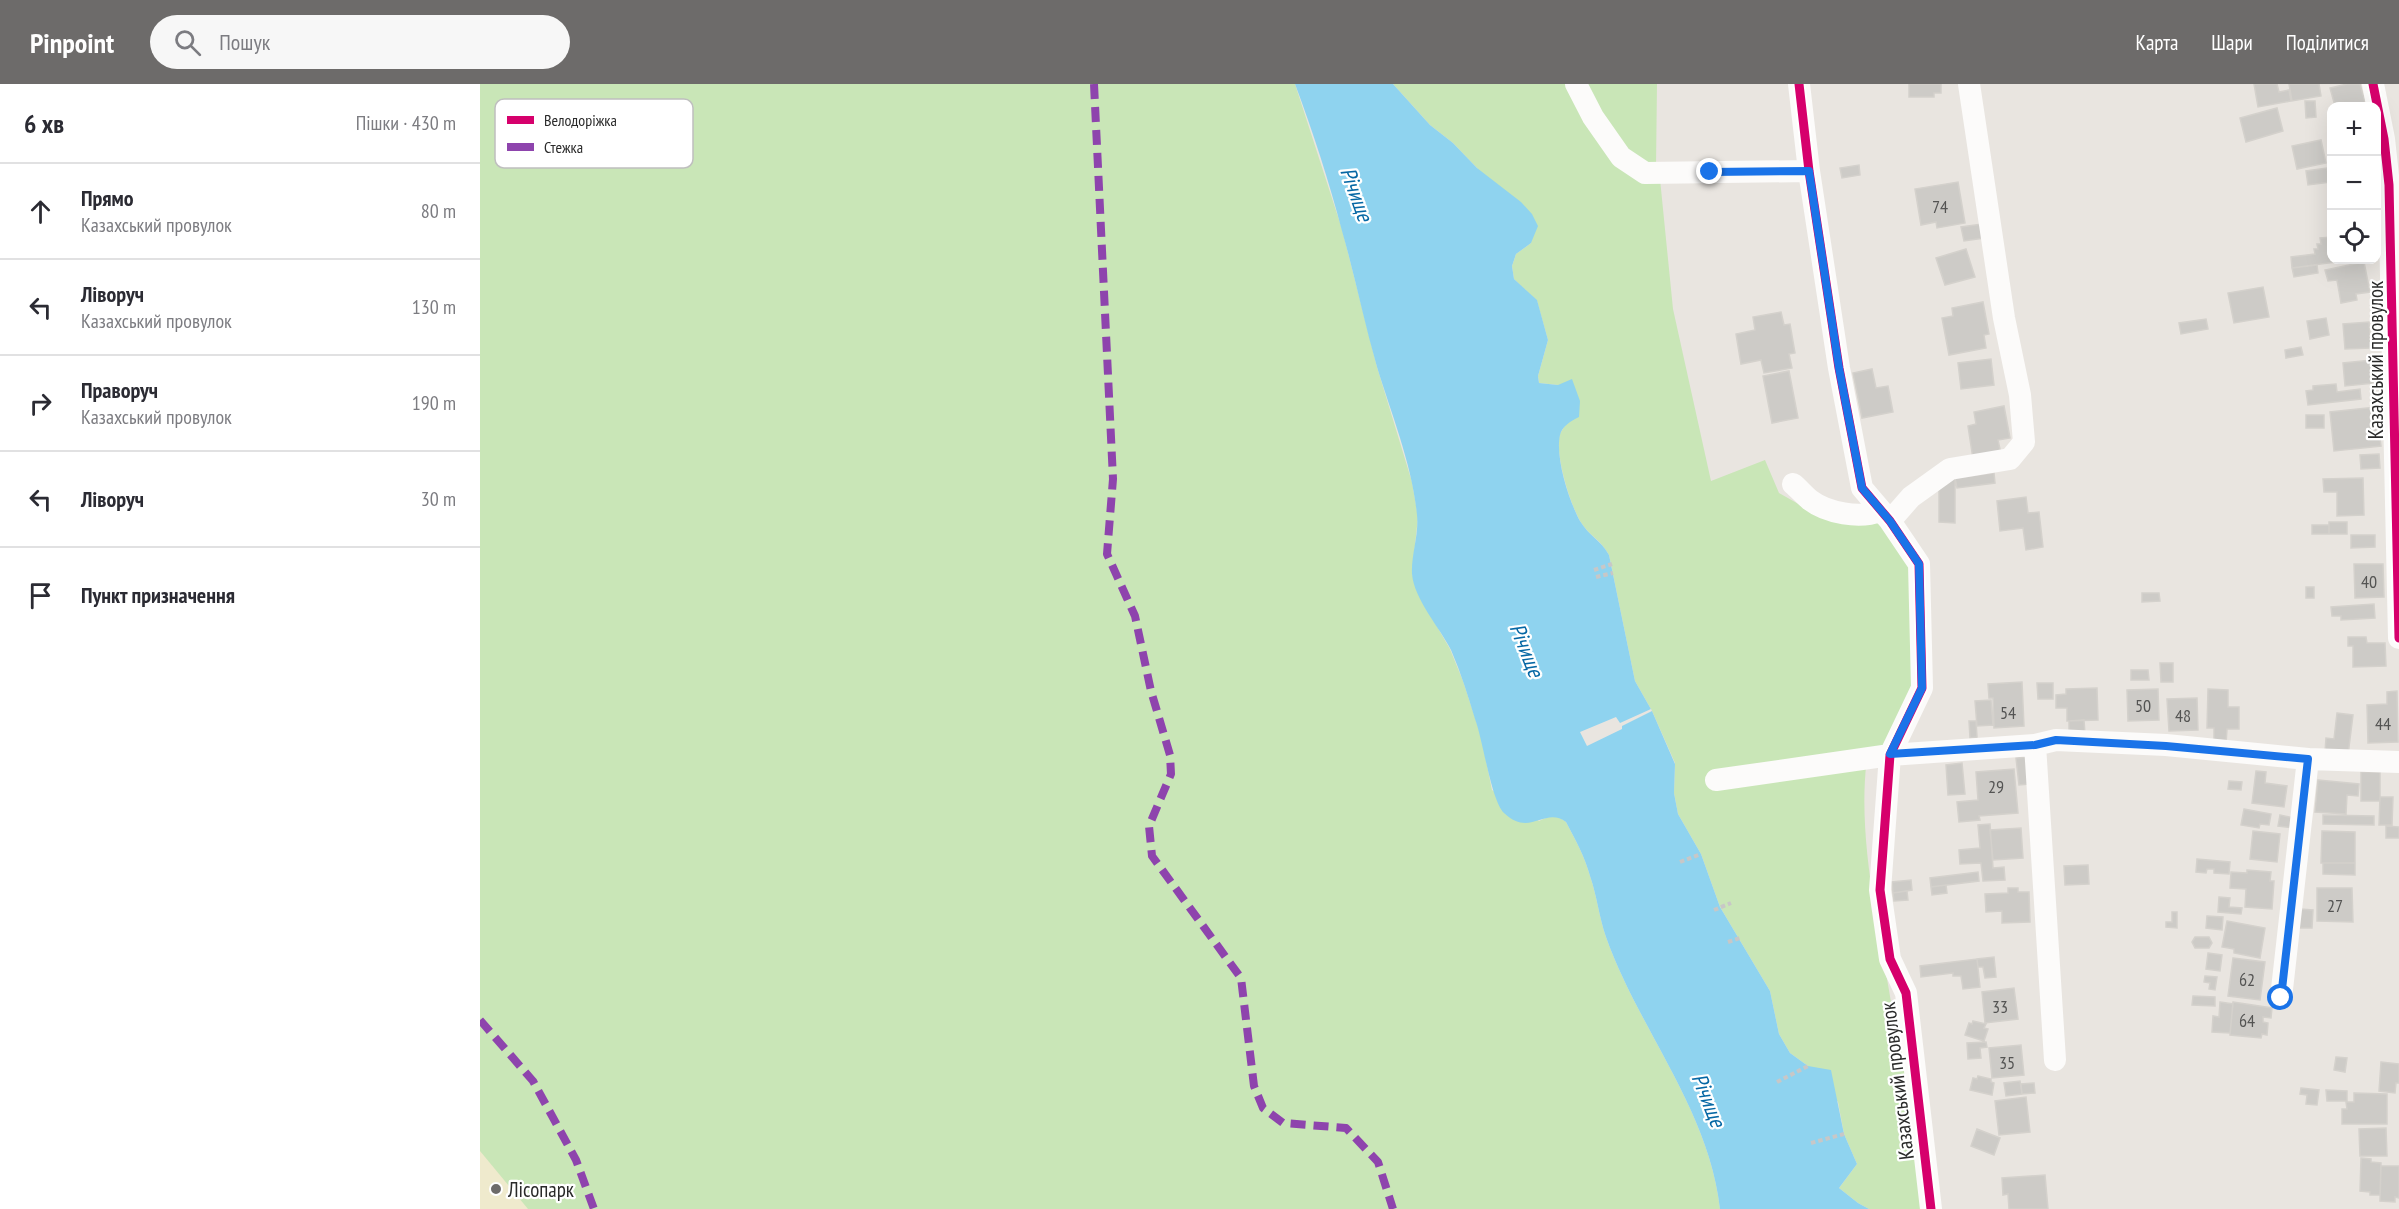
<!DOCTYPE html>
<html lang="uk">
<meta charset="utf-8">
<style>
body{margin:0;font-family:"PT Sans Narrow",sans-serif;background:#f7f7f7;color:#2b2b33}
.controls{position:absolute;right:18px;top:18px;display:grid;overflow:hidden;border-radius:12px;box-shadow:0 6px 24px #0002}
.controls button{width:54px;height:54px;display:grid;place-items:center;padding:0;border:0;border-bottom:2px solid #e1e1e2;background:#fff;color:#2b2b33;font:30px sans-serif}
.stop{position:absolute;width:18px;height:18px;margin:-14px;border:4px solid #1a73e8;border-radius:50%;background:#fff}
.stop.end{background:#1a73e8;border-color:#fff;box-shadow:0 2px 6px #0008}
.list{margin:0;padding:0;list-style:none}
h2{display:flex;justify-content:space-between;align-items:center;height:78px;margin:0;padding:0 24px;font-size:26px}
h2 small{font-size:20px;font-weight:400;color:#7c7c81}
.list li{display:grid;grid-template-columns:39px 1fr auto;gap:18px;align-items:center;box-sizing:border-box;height:96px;padding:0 24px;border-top:2px solid #e1e1e2}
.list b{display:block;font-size:22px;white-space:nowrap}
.list p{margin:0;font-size:20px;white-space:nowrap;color:#7c7c81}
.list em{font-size:20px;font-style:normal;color:#7c7c81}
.icon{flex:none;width:33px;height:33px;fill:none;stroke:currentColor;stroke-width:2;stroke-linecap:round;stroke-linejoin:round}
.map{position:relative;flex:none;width:1919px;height:1125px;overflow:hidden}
header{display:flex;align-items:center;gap:36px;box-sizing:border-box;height:84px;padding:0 30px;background:#6d6b6a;color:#fff}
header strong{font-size:28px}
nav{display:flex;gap:33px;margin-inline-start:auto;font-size:21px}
.search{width:420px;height:54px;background:#f7f7f7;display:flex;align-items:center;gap:15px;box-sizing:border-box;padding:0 21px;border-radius:33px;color:#7c7c81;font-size:22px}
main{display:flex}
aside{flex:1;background:#fff}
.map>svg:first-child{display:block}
</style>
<header>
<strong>Pinpoint</strong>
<div class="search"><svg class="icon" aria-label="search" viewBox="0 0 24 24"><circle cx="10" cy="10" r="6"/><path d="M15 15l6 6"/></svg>Пошук</div>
<nav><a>Карта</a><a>Шари</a><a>Поділитися</a></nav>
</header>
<main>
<aside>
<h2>6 хв<small>Пішки · 430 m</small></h2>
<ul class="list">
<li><svg class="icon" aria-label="ahead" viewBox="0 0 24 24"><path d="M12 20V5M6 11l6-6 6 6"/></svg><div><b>Прямо</b><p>Казахський провулок</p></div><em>80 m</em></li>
<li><svg class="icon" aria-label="left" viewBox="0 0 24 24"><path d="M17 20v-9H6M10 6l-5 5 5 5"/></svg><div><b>Ліворуч</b><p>Казахський провулок</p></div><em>130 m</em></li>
<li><svg class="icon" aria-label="right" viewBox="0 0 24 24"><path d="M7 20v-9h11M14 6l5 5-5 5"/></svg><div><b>Праворуч</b><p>Казахський провулок</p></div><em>190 m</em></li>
<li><svg class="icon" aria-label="left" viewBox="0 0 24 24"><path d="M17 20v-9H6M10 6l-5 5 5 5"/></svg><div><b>Ліворуч</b></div><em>30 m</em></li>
<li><svg class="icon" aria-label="arrive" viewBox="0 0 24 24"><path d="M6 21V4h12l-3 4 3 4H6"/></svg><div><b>Пункт призначення</b></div></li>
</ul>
</aside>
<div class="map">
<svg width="1919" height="1125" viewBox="0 0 1919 1125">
<rect width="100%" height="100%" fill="#e9e5e0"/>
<path fill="#c9e6b7" d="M0,0h815l47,145 35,138 35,115 6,35 -6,57 12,30 26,45 13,32 18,55 11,54 47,31c12,-5 16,-7 27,1 9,17 19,35 24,54 7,20 9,41 16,61 33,93 103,172 114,272h-1240z
M913,0h264l-1,83 4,12 13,130 38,172 54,-21 14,33 23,13 79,18 30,42 4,116 -29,68 -18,1c-13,83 12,180 25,263l25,-5 19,200h-68l-11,-6 -19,-15 18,-24 -13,-30 -6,-32 -30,-36 -18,-13 -11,-19 -9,-43 -50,-84 -19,-53 -23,-40 -4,-21 1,-30 -23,-52 -17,-30 -26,-126c-9,-16 -17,-17 -27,-31 -11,-16 -28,-71 -22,-90 1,-3 5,-8 7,-11l-9,-38 -19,-2 -1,-7 10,-36 -11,-39 -23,-22 -2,-13 4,-12 15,-11 -54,-75 -24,-25 -23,-18z"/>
<path fill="#efeacd" d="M0,1067l48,58h-48z"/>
<path fill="#8fd3ef" d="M815,0h98l37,41 23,18 24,25 44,34 11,12 6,12 -7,17 -15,11 -4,12 2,13 23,21 11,40 -10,36 1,7 19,2 14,-6 8,22 -1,16c-8,4 -17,9 -19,18 -5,22 9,66 20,86 9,15 20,18 29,34l26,126 17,30 23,53 -1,29 4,21 23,40 19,53 50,84 9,43 11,19 18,13 23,4 13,64 13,30 -18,24 19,15 11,6h-149c-11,-100 -81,-179 -114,-272 -7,-20 -9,-41 -16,-61 -5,-19 -15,-37 -24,-54 -21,-16 -36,16 -62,-9 -13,-13 -21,-73 -29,-94 -7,-23 -14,-46 -24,-69 -11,-22 -37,-51 -39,-76 -1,-19 7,-39 5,-59 -5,-51 -25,-99 -40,-148 -13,-45 -22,-91 -35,-136 -13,-50 -29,-99 -47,-147z"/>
<path fill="#e9e5e0" d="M1171,625l1,2 -30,15v3l-35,17 -7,-14 36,-15 4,6z"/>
<path fill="#cdcbc7" stroke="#d4d1cc" stroke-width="1.5" d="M1429,0h32v9h-7v4h-25z
M1774,0h23l2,8 10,-2 2,11 -33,6z
M1809,0h30l2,12 -29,5z
M1867,0h13l6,22h-31l-5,-18z
M1825,17h10l1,16 -10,1z
M1797,24l6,23 -37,11 -6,-24z
M1841,56l5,23 -29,6 -5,-23z
M1379,81l1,10 -18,3 -2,-10z
M1847,84l3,14 -22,3 -2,-14z
M1478,98l7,41 -28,5 -1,-6 -15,3 -6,-36z
M1502,140l2,14 -20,3 -3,-14z
M1852,153v23l11,1 -51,7 -1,-11 24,-3 -1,-5h4l-1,-5h4l-1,-6z
M1486,165l9,28 -30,8 -9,-27z
M1884,178l6,30 -14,2 1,6 -16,3 -4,-23 -9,1 -3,-11z
M1837,181l1,8 -24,4 -2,-9z
M1783,203l6,30 -35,6 -6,-30z
M1503,218l6,32 -5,1 2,13 -37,7 -7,-37 11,-2 -1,-8z
M1301,228l3,13 6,-1 5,29 -6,1 3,14 -28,5 -3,-13 -20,4 -5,-30 19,-4 -2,-13z
M1846,234l3,17 -19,4 -3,-18z
M1726,235l2,10 -27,5 -2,-11z
M1889,238l2,26 -26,1 -2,-25z
M1821,263l2,8 -17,3 -1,-8z
M1511,275l3,26 -33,4 -3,-26z
M1892,276l2,23 -29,3 -2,-23z
M1392,285l4,19 12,-2 5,26 -31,6 -9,-45z
M1309,287l9,47 -26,5 -9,-47z
M1856,300l1,8 23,-3 1,10 -53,6 -2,-14 7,-1v-4z
M1524,322l6,32 -12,2 3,14 -28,5 -5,-33 8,-2 -2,-12z
M1896,323l5,39 -47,5 -4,-39z
M1826,331h18v13h-18z
M1899,370l1,14 -19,1 -1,-14z
M1514,389l1,10 -38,5 -2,-10z
M1475,394v45l-16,-1v-37z
M1883,394l1,37 -27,1v-24h-13l-1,-13z
M1546,413l2,16 11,-1 4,35 -17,3 -3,-22 -23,3 -3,-30z
M1849,438h18v12h-18z
M1832,441h17v9h-17z
M1871,451h24v12l-24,1z
M1874,480h29l1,33 -29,1z
M1826,503h8v11h-8z
M1662,509h17l1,8 -18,1z
M1894,520l1,14 -34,2v-4h-9l-1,-9z
M1868,553h18l1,6h18l1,23 -33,1v-21h-5z
M1680,579h13v19h-12z
M1651,586h17l1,10h-18z
M1542,598l2,44 -30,2 -1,-30h-4l-1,-14z
M1557,599h16v16h-15z
M1617,604l1,32 -31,1v-13h-11v-13l10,-1v-5z
M1678,605l1,31 -31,1 -1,-31z
M1728,605l20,1v17h11v22h-12l-1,15h-12v-16h-7z
M1917,607l1,51 -30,1 -1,-38 20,-1v-12z
M1717,614l1,32 -29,1 -2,-32z
M1511,616l2,25 -16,1 -2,-25z
M1857,629l16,2 -5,40 -23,-3 1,-14 8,1z
M1604,636l1,14h-16v-13z
M1489,637h7l1,16 -7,1z
M1547,673l2,27 -10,1 -3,-27z
M1482,679l3,31 -17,1 -2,-30z
M1534,685l4,44 -39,3 1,4 -21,2 -2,-20 21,-2 -2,-28z
M1776,687l10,1 -1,11 22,3 -3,21 -32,-4z
M1881,688h19v29h-19z
M1838,696l41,4 -1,12 -11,-1 -1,19 -31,-2z
M1749,697l13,1 -1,8 -13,-1z
M1900,713h13l-1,28h-13z
M1764,725l27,5 -2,11 -9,-1 -1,4 -18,-3z
M1800,731l14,3 -1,10 -15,-2z
M1843,731l51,1v9l-51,-1z
M1510,740l3,44 11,-1 1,13 -22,1 -2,-18 -21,1 -1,-14 21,-2 -2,-23z
M1906,742l13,1v11h-13z
M1541,744l2,30 -30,2 -3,-30z
M1773,747l27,3 -3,28 -27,-3z
M1842,747l33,1v31h-34z
M1717,775l33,3 -1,12 -15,-1v-4h-7l-1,4 -10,-1z
M1843,779h32v12l-32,-1z
M1608,781l1,19 -24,1 -1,-19z
M1767,786l24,2 -1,9h4l-2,28 -27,-2 1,-18 -16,-1 1,-16 16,1z
M1498,788l1,9 -48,6 -1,-9z
M1431,796l1,10 -19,3 -1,-11z
M1466,801l1,8 -15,2 -1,-8z
M1528,804h10v4h11l1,30 -28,1v-12l-16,1 -1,-18 23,-1z
M1837,804h35l1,34 -36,-1z
M1427,807l1,9 -14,1 -1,-8z
M1739,813l11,1 -1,9 13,1 -1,6 -23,-2z
M1820,825l13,1 -1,18h-13z
M1692,828h5v16l-11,-1v-5h6z
M1727,832l16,1 -1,13 -16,-2z
M1747,837l38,7 -5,30 -26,-5v-4l-12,-2z
M1715,853h14l3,6 -3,5h-14l-3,-6z
M1728,869l14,2 -2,16 -14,-2z
M1514,873l2,20 -11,1 -2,-11h-5l-1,-8z
M1753,874l32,4 -5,38 -32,-4z
M1497,875l3,28 -17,2 -2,-13h-8v-3l-32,4 -1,-11z
M1725,892l12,1 -2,13 -6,-1 1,-6 -6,-1z
M1534,904l4,31 -33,4 -3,-31z
M1713,912l22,1v9l-23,-1z
M1740,918l13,2 -3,29 -18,-1 1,-16 6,1z
M1753,918l39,6 -1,10 -8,-1v5l5,1 -1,12 -5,-1 -1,4 -31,-3z
M1493,937l13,3 -2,4 4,1 -4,12 -19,-6 4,-12 3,1z
M1506,958l1,5 -7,1 1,10 -13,1 -1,-16z
M1541,961l3,30 -32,3 -3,-30z
M1856,973l11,1 -2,14 -11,-2z
M1901,978l18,2v19h-3l-1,10 -16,-2z
M1498,992l13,3v3l3,1 -2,12 -22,-5 3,-12 4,1z
M1540,997l2,13 -16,2 -2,-13z
M1554,999l1,10 -13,1 -1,-10z
M1821,1004l18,2 -2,15 -11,-1 1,-9 -7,-1z
M1846,1006l21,1v10h-20z
M1874,1009l33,1v30h-45v-15h5l-1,-7h8z
M1546,1013l4,35 -31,3 -4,-34z
M1906,1044l1,28h-27l-1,-27z
M1497,1045l23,9 -6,17 -23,-9z
M1881,1074l10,1v3l10,1 -1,32h-10v-3l-10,-1z
M1901,1082h18v32l-4,-1v5l-15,-1z
M1565,1091l3,34h-39l-1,-15 -5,1 -1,-17z"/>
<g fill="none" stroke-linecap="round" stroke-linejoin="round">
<path stroke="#c8c7c7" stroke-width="4" stroke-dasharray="4.5 3" stroke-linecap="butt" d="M1114,486l18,-6
M1116,493l17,-4
M1200,778l21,-8
M1234,826l17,-7
M1248,858l12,-4
M1297,998l31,-16
M1331,1059l33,-9"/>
<path stroke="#fcfbfa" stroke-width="22" d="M1096,0l17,33 28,40 24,16 164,-2
M1319,0l10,87 30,197 23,120 28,33 29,43 3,124 -32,67 -10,135 10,69 16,34 25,216
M1893,0l11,55 5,46 10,453
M1313,400c6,5 11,11 17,16 17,13 50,19 69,11
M1410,437l21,-24 39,-28 60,-10 14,-17 -4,-47 -16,-77 -35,-234
M1555,661l20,315
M1236,696l174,-25 145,-10 21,-5 110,5 142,14 91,3
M1801,914l27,-239"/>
<path stroke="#8e44ad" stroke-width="8" stroke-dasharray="15 8" stroke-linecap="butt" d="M614,0l19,395 -6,75 28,62 16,75 19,64 1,19 -22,52 3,30 89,122 13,108 9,22 20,15 63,5 32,34 15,47
M0,936l53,61 43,79 18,49"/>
<defs>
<path id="cycleway" d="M1319,0l10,87 30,197 23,120 28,33 29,43 3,124 -32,67 -10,135 10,69 16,34 25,216
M1893,0l11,55 5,46 10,453"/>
</defs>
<use href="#cycleway" stroke="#fff" stroke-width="13"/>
<use href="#cycleway" stroke="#d6006c" stroke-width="9"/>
</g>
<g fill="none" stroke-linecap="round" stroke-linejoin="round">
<path stroke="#1a73e8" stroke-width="8" d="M1230,88l99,-1 30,197 23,120 28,33 29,43 3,124 -32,66 145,-9 21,-5 110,6 142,13 -27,239"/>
</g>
<circle fill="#6d6b6a" stroke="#fff" stroke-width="2" cx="16" cy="1105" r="6"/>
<g text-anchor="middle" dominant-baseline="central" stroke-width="4.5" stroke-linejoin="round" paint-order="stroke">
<g font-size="18" fill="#545453">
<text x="1460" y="122">74</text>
<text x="1889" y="497">40</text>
<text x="1663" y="621">50</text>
<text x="1528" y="628">54</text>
<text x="1703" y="631">48</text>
<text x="1903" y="639">44</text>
<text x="1516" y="702">29</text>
<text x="1855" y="821">27</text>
<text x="1767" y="895">62</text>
<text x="1520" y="922">33</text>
<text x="1767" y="936">64</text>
<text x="1527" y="978">35</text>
</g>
<g font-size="21" fill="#2a2a2a" stroke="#fff">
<text transform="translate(1895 276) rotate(-90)">Казахський провулок</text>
<text transform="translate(1417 997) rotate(-97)">Казахський провулок</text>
</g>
<g font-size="21" fill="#2a2a2a" stroke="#fff" text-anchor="start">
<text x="28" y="1105">Лісопарк</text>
</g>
<g font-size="22" font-style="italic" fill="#0567a4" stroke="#fff">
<text transform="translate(877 110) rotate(70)">Річище</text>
<text transform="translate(1047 566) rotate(68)">Річище</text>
<text transform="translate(1229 1016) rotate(68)">Річище</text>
</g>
</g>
<rect x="15" y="15" width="198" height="69" rx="9" fill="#fff" stroke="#bfbfbf" stroke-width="1.5"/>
<rect x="27" y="32" width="27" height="8" fill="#d6006c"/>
<rect x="27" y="59" width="27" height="8" fill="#8e44ad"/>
<g font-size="16" fill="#2a2a2a">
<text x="64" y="42">Велодоріжка</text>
<text x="64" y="69">Стежка</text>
</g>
</svg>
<div class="controls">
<button>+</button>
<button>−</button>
<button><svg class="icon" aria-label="locate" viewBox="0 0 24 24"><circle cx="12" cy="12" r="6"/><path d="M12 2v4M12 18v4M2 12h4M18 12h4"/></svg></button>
</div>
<div class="stop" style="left:1801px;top:914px"></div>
<div class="stop end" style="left:1230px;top:88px"></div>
</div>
</main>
